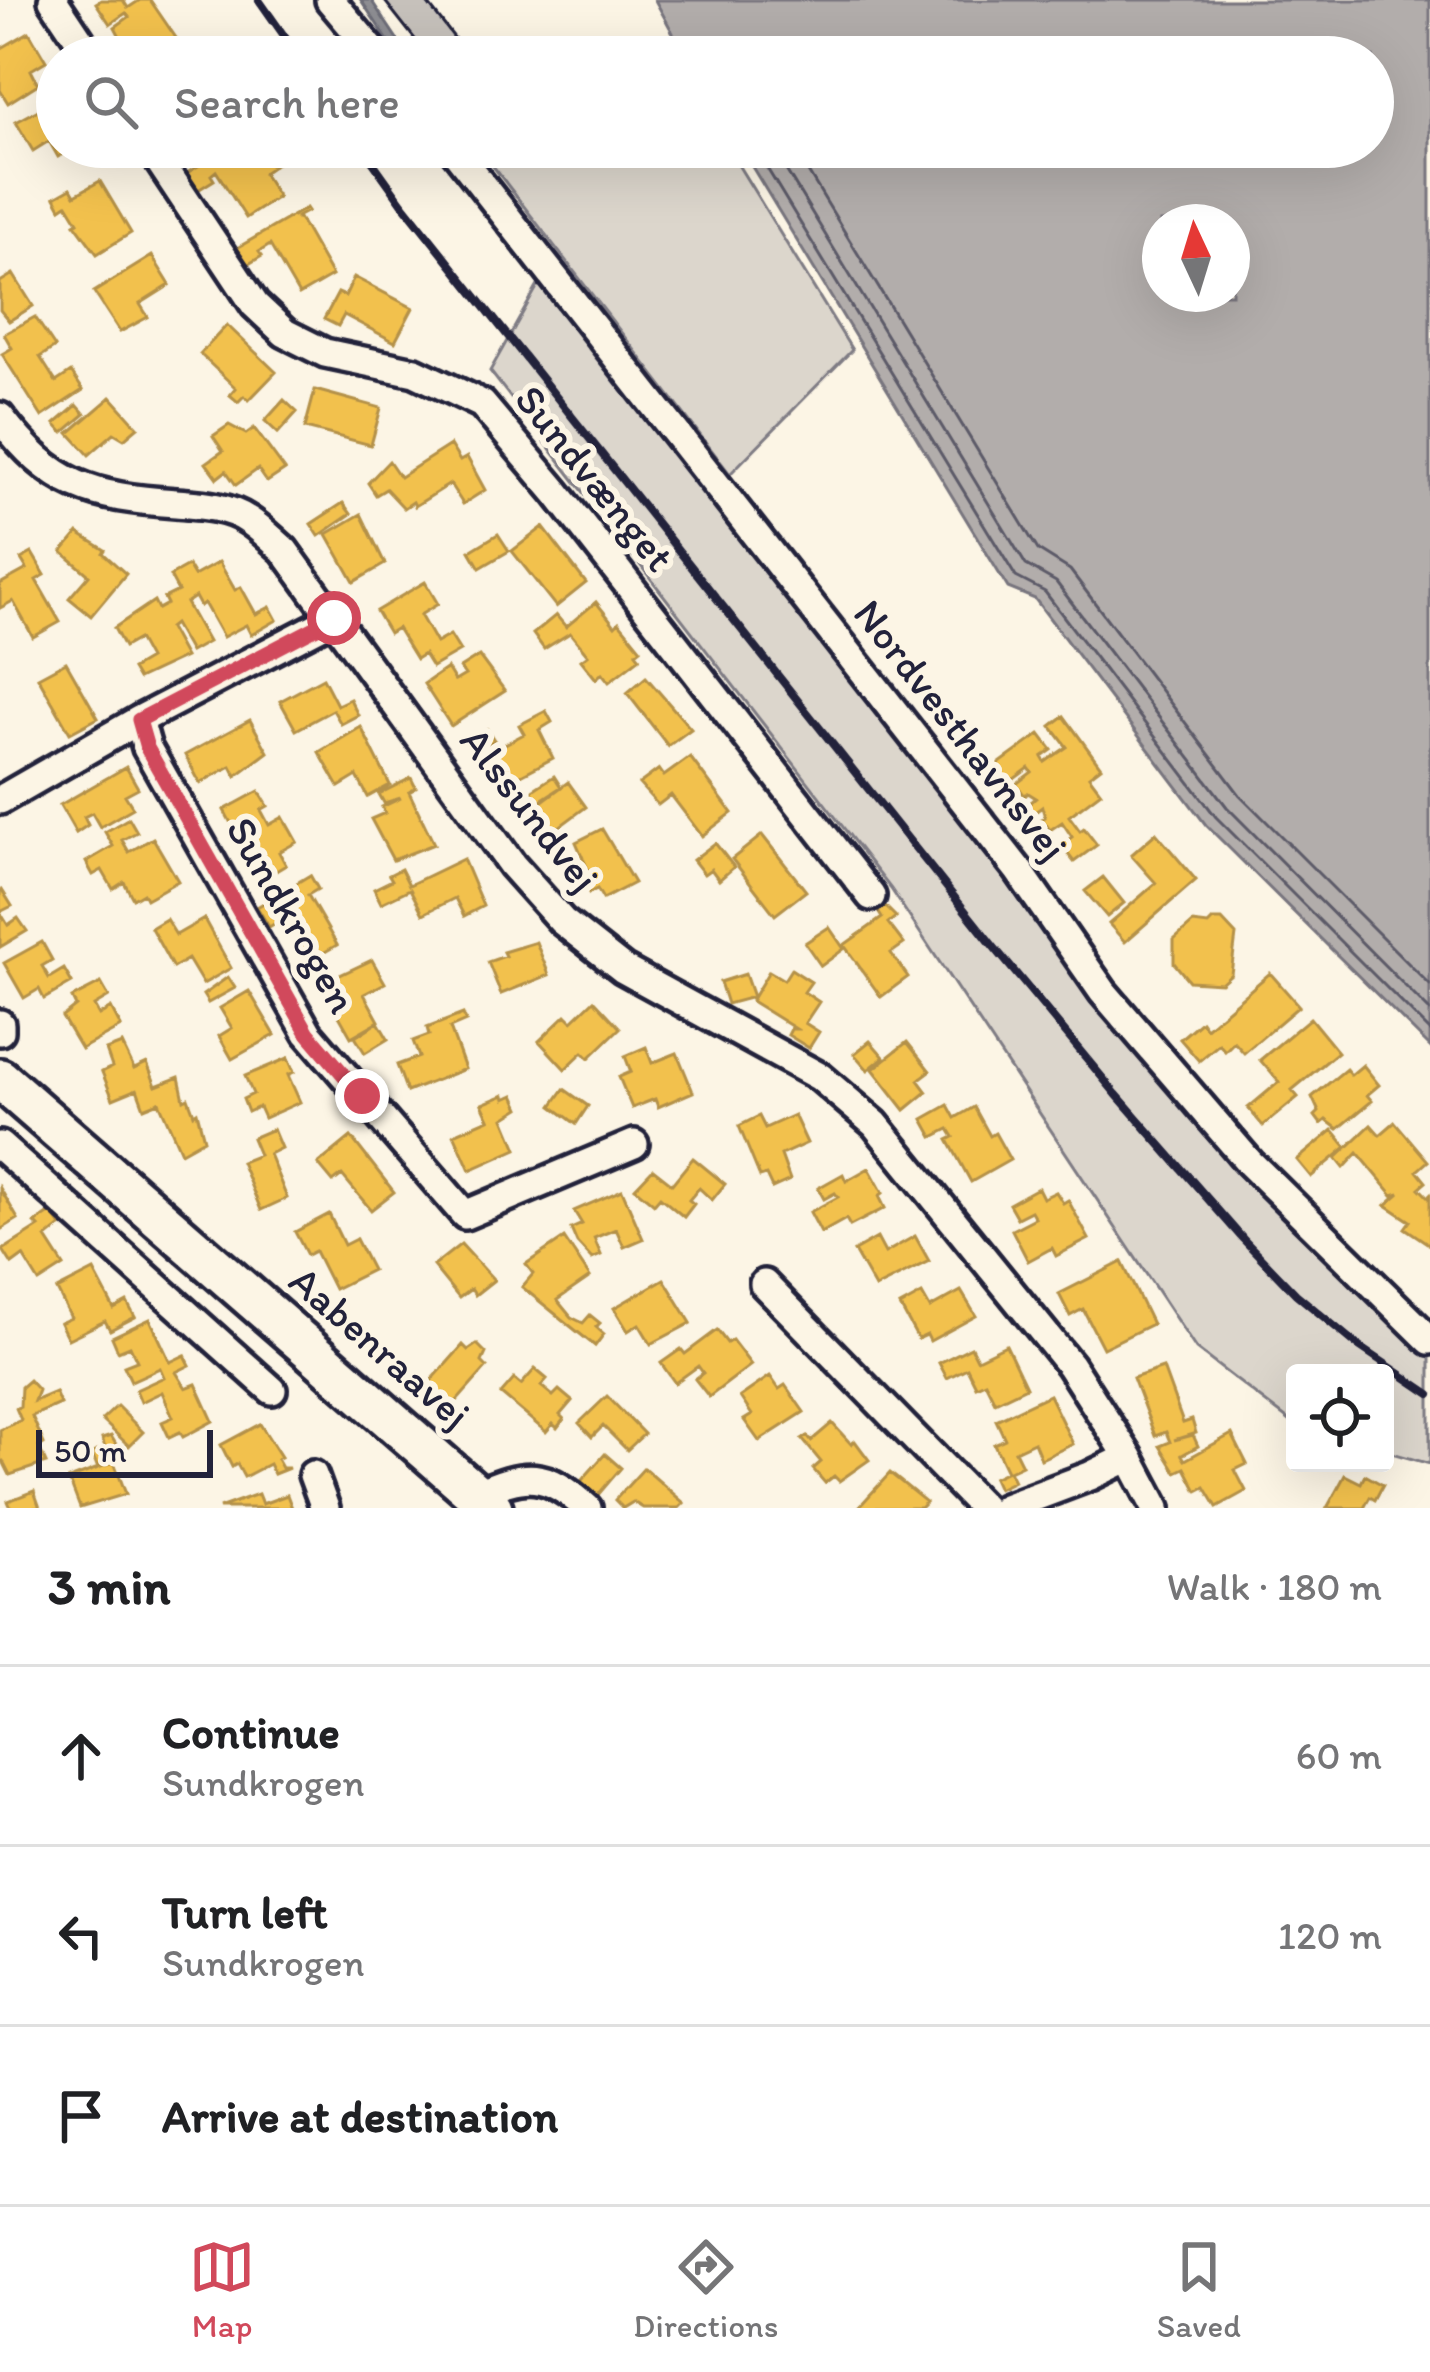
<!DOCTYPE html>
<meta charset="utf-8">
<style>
body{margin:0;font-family:Itim,sans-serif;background:#f6f6f6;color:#202124}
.controls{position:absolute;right:36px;bottom:36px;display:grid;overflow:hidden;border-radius:12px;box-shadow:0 12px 48px #0002}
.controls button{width:108px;height:108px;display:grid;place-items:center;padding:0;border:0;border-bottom:3px solid #e0e0e0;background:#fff;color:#202124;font:60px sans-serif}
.compass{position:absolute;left:1142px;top:204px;width:108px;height:108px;border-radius:50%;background:#fff;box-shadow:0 12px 48px #0002;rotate:356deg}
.scale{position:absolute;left:36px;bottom:30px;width:177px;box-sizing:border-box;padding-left:12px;border:6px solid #22223b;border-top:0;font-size:33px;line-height:42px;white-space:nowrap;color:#22223b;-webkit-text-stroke:9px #fcf5e5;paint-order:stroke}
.stop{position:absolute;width:36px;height:36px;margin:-27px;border:9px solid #d1495b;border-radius:50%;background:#fff}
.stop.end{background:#d1495b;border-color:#fff;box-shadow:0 3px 12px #0008}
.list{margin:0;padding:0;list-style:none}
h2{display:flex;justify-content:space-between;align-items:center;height:156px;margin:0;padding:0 48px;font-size:51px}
h2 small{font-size:39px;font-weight:400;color:#757577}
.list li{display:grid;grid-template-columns:78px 1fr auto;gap:36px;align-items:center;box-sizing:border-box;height:180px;padding:0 48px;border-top:3px solid #e0e0e0}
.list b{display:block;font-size:45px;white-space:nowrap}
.list p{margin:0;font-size:39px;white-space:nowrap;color:#757577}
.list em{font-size:39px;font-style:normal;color:#757577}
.icon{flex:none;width:66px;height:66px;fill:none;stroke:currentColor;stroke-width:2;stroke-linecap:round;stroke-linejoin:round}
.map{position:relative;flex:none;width:1430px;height:1508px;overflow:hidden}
.search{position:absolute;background:#fff;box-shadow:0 12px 48px #0002;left:36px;right:36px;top:36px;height:132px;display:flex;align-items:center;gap:30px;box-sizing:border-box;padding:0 42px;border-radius:66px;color:#757577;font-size:45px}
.sheet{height:696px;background:#fff}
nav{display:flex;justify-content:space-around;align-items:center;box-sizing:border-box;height:168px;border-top:3px solid #e0e0e0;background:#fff;font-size:33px;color:#757577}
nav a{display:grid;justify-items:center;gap:6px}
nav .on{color:#d1495b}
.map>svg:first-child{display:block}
</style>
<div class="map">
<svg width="1430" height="1508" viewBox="0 0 1430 1508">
<rect width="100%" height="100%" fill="#fcf5e5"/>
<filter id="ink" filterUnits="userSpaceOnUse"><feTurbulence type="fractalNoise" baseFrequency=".00833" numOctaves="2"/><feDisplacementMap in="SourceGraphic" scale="24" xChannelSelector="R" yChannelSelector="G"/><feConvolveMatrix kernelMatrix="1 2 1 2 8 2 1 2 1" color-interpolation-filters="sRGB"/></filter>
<g filter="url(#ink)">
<path fill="#dcd6cc" stroke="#7f7c84" stroke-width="3" d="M500,147h227l125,203 -122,124 -244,-317z
M540,282l692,886 186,182 12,6v108l-45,-13v-78h-90v52l-99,-76 -305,-460 -401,-518z"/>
<path fill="#b2adab" stroke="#78757e" stroke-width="3" fill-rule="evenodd" d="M655,0h775v1047l-224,-222 -171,-226 -27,-11 -268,-441h633v-90h-687zM1160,222h72v72h-72z"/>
<path fill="#f2c14e" stroke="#b49148" stroke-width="3" d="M101,0h22l5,8 12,-8h10l33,48 -14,9 -8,-5 -8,5h-22l-16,-30 14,-10 -3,-4 -16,11 -14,-21z
M29,32l17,29 -15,9 7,14 -30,19 -8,-13v-41z
M57,100v47h18l-17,10 -9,-16 -16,10 -17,-29z
M258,147h6l12,17 -13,9 15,24 -32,21 -30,-47 -5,4 3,5 -16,10 -11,-17 36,-23 6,9 18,-11 3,4z
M100,181l31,52 -34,21 -22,-30 3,-2 -11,-18 -6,4 -6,-11 16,-9 4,7z
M306,208l2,3 -13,7h4l33,58 -33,19 -29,-50 -11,7 3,4 -15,9 -10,-17z
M152,256l18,29 -30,19 8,13 -28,15 -26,-40z
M13,274l20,32 -24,15 -9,-11v-28z
M354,277l59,31 -18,34 -51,-27 -6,11 -14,-7 14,-26 7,3z
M35,317l20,30 -15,10 16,25 15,-10 12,18 -41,27 -40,-63 10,-6 -8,-14z
M227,325l49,47 -27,28 -5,-4 -6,6 -8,-7 6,-7 -36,-34z
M315,390l66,18 -10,37 -66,-17z
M111,397l27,30 -14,12 -10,-6 -25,22 -20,-22z
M284,400l13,12 -19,21 -13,-12z
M77,405l8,9 -22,19 -8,-9z
M229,425l17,9 8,-6 31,42 -18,12 -9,-13 -22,16 -10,-14 -9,7 -11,-15 17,-12 -10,-15z
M450,445l10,16 7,-4 18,33 -22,14 -13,-20 -35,22 -2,-4 -9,6 -18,-19 -10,6 -8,-12 21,-22 11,16z
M343,503l8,11 -32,22 -8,-12z
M361,514l24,50 -31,18 -27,-48z
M543,527l43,56 -30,24 -44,-56z
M78,533l27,17 -2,3 23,21 -35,42 -22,-18 20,-23 -27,-23z
M498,534l11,17 -29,17 -10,-17z
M32,553l13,22 -9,5 24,42 -27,15 -20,-36 -13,7v-24l27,-15 -6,-10z
M219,562l16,28 6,-3 15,27 14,-7 7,13 -26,15 -5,-10 -23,12 -19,-34 -4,3 -5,-9 -9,6 22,39 -18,10 -16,-28 -5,4 16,29 -47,22 -6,-10 17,-10 -11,-20 -14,8 -10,-19 40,-27 4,8 9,-5 -3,-6 14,-7 -8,-15 18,-10 6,10z
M425,582l13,22 -18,11 16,28 14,-8 10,16 -28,16 -8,-13 -8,5 -19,-31 -8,5 -13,-22z
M596,602l19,24 4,-4 22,27 -5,4 4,5 -31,24 -7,-9 -6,6 -15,-19 7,-5 -18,-22 -26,16 -11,-15 23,-19 10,12z
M479,656l26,35 -54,35 -27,-42 23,-16 8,13 10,-6 -5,-7z
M66,662l32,56 -28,15 -32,-56z
M646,677l45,52 -23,17 -41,-53z
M323,678l14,27 13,-6 8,16 -17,9 -8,-14 -37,20 -16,-29z
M546,711l6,11 -13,8 14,28 -47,25 -16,-31 34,-18 -5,-9z
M1064,716l37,51 -12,9 12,16 -32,24 11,15 4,-3 13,17 -23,17 -13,-17 11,-8 -10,-15 -12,8 -8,-11 3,-2 -3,-10 -11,8 -6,-8 11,-9 -8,-5 -3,3 -9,-12 16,-12 -3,-4 -23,17 -13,-17 47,-34 12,16 -10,7 3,5 22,-15 -16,-21z
M250,720l18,32 -32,24 -5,-10 -31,17 -15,-28z
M361,727l29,58 -22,12 -11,-21 -18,11 -20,-35z
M487,729l7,11 -22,13 -7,-11z
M690,757l42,56 -30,23 -31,-41 -13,10 -19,-21 20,-15 5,7z
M126,767l12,21 -13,7 8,13 -33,19 -8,-14 -8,4 4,8 -12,8 -16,-28z
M554,776l7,11 -23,15 -7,-11z
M411,778l5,10 -7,4 25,52 -41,16 -22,-41 14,-6 -3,-6 19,-9 -17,5 -5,-9z
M568,782l18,25 -43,32 -18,-25z
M259,791l9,15 -7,4 8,15 14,-8 14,25 -18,10 7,13 -25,15 -37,-70z
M129,818l8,14 -15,8 7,12 24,-14 25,43 -32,18 -3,-6 -10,6 -9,-17 -11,7 -11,-19 -9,5 -7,-13 27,-16 -8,-14z
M602,829l32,54 -31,16 -6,-10 -8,4 -8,-16 8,-5 -13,-30z
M1156,833l40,47 -71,62 -16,-18 47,-41 -25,-28z
M762,835l44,56 -31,24 -43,-56z
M715,843l19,24 -15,13 -8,-11 -7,5 -11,-14z
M463,859l20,47 -19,10 -9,-18 -32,16 -13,-25 -29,14 -7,-14 18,-9 -3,-5 12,-6 8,16z
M310,875l8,14 -10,6 29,50 -28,16 -25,-43 -15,9 -12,-20z
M1103,877l21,26 -17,14 -22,-26z
M2,890l10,16 -12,6 8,13 10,-7 9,13 -27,16v-56z
M884,905l12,12 -8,6 16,21 -13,9 17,24 -27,20 -37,-52 38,-27 -5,-8z
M166,919l10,16 28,-16 27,49 -28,16 -15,-25 -15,9 -22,-40z
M1213,920h9l14,15 -5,39 -10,9 -32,-2 -15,-18v-23l19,-17 15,2z
M829,927l15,22 -23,17 -16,-23z
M42,942l10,18 -10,6 7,12 15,-9 8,14 -28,16 -5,-10 -15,9 -20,-35z
M536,942l13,33 -48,19 -13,-32 17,-6 -2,-4z
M372,960l13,23 -21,11 15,27 -28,16 -30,-53z
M791,969l20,13 -7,10 15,10 -14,21 14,9 -10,16 -21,-13 3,-6h5l-45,-28 18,-30 15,9z
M1270,973l29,33 -55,47 -10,-11 -9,9 -6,-7 -20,17 -19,-22 21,-18 5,7z
M745,974l8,23 -26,7 -7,-22z
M228,977l7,11 -27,15 -5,-8z
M101,983l8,14 -15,9 5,9 12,-7 10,19 -40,22 -19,-32 14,-11 -4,-8z
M249,991l26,44 -43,24 -13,-23 13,-8 -12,-20z
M594,1000l26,28 -31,30 -6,-6 -18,17 -26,-28 27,-26 6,6z
M463,1014l3,7 -16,7 15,41 -58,23 -10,-27 22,-8 -6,-16 16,-6 -2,-7z
M1310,1018l28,34 -46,38 6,7 -35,29 -15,-18 31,-26 -19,-22z
M378,1022l10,17 -23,14 -10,-16z
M870,1041l14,16 -16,13 -14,-16z
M907,1042l23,29 -12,9 9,12 -22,18 -32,-41z
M122,1044l12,25 13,-6 9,23 23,-9 5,23 4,-2 6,16 3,-2 7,27 -23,13 -22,-50 -15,6 -7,-19 -24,10 -11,-27 10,-5 -6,-17z
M646,1047l6,16 25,-10 16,39 -35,15 -3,-8 -23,9 -13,-31 12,-5 -6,-16z
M288,1058l6,14 -6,3 12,27 -36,16 -5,-11 -11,5 -5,-13 10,-5 -8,-18z
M1363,1065l16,20 -12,10 5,6 -34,28 -12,-9 -5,4 -6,-8 4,-4 -7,-15 34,-28 5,6z
M564,1089l24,17 -12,18 -24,-18z
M504,1095l1,4 9,-4 6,13 -16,10 13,31 -47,21 -16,-36 35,-15 -7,-15z
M948,1105l7,13 19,-11 16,29 5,-3 15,27 -39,22 -23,-42 6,-3 -5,-8 -16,8 -10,-18z
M794,1115l13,28 -26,12 9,25 -18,8 -6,-13 -6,2 -21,-51 20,-10 6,12z
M1395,1122l33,39 -11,10 9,11 -7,6 9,9 2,-2v50l-25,-17 5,-7 -24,-16 14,-12 -7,2 -35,-42 -14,15 -8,-10 35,-33 9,10z
M273,1129l8,19 -12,6 18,44 -26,12 -20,-48 18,-7 -7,-17z
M1333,1130l14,17 -36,30 -14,-17z
M351,1137l43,55 -23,18 -29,-35 -9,7 -15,-18z
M693,1158l32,26 -13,16 -13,-12 -10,12 5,4 -10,13 -24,-20 -6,7 -19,-16 18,-19 19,15z
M869,1168l14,25 -4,3 6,12 -35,18 -4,-7 -25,14 -11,-21 28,-15 -3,-4 -11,6 -6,-11 25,-14 3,7z
M0,1188l18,31 -18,11z
M1038,1188l5,10 13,-6 7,11 5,-3 21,39 -33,17 -4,-8 -24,13 -16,-31 23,-12 -4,-7 -14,7 -8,-14z
M622,1190l21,49 -19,8 -8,-18 -22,9 7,17 -9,4 -15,-16 -6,-14 11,-5 -8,-13z
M51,1212l10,14 -15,12 18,28 -25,16 -16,-26 -11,8 -9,-14 36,-23 -4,-4z
M329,1214l15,31 12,-6 16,31 -38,19 -19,-38 -8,4 -12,-23z
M915,1236l14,25 -54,27 -21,-37 23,-13 8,15z
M564,1238l26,39 -33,23 14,17 12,6 7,-8 10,8 -4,4 8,7 -9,12 -73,-59 11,-13 -7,-10z
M461,1244l33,36 -19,15 -4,-6 -12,9 -26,-32z
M1122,1262l30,62 -49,24 -20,-39 -13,7 -11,-22z
M94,1271l20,38 13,-7 8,15 -25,13 -5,-9 -37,18 -8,-16 11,-5 -14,-28z
M664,1279l27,44 -40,21 -12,-20 -11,7 -14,-23z
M961,1291l15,25 -46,25 -3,-6 -9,4 -18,-33 22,-12 8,14z
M150,1319l20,43 15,-7 5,10 -14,7 10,16 10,-4 17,37 -30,16 -3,-5 -11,5 -7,-15 11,-5 -11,-25 -21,10 -5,-12 28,-13 -4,-9 -29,13 -7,-15 13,-5 -7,-15 -12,5 -6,-14z
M717,1330l10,13 5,-3 19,25 -42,32 -14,-18 8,-6 -5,-7 -23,17 -14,-20 20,-14 4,5z
M477,1344l9,9 -4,9 5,5 -38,43 -25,-21 39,-44 5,5z
M1006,1345l20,42 -31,15 -10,-20 -9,4 -9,-18 -20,10 -8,-15 32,-16 6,12z
M1163,1368l20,55 9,-3 4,13 -22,7 19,-5 5,11 -16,9 3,5 47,-26 15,30 -12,6 11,21 -29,16 -12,-20 -8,4 -12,-23 -9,4 -16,-26 10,-4 -4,-10 -11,4 -22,-58z
M535,1369l12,10 -6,7 12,10 6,-6 13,11 -12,14 4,4 -7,9 -4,-4 -7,8 -45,-38 13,-15 7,6z
M770,1376l9,13 6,-4 19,27 -45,29 -15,-21 8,-5 -12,-18z
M29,1380l9,10 -4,11 21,-9 5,12 -28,12 12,28 -5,3 7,16 -36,12 -7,-14 -3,1v-32l21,-10 -5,-12 4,-1 1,-20z
M1049,1395l24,49 -32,15 -7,-17 -19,9 7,14 -13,6 5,10 -16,8 -5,-11 14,-7 -13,-27 11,-5 -9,-19z
M607,1396l37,38 -17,16 -24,-24 -11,11 -13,-14z
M117,1406l26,26 -14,14 -27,-26z
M832,1423l19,21 4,-3 14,19 -30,21 -5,-5 -9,7 -12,-14 8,-7 -19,-23 5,-3 4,5z
M260,1424l21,33 -4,2 5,9h7l-15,6 -5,-10 -25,13 -7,-13 -5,3 -11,-22z
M111,1436l12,20 -26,10 -5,-13 13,-5 -3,-9z
M605,1454l16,14 -30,35 -16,-15z
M114,1462l12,32 -46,14 -11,-29z
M644,1468l40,35 -5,5h-36l-10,-6 -10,6 -8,-8z
M890,1473l36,29 -6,6h-62z
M1345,1475l16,8 4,-8 18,10 -8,15 -5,-3 -6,11h-37z
M34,1491l6,17h-29l-3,-7z
M258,1494l4,10 25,-9 5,13h-73z"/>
<path fill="#8d8d92" stroke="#6d6d78" stroke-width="3" d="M361,0h10l38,57h-10z"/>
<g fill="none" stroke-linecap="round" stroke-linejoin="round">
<path stroke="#5c5a68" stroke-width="3" d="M754,147l262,430 29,15 171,225 214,214
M772,147l254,418 30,17 171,225 203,204
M793,147l245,403 32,20 170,225 190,190"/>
</g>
<path fill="#c6c1bb" stroke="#22223b" stroke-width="3" d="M384,0h41l44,57h-40z"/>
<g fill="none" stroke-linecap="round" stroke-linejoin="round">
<defs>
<path id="street" d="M53,0l38,57
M330,0l48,57
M150,147l105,158 30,28 40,20 90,19 67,32 74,88 315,404
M452,147l567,724 84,121 147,171 180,177
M0,417c53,70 91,80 176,86 24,2 52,3 72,17 13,8 24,20 36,30l228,315 50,56 61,48 197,108 55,47 195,241 59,92 27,51
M139,720l8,28 161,285 157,182 169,-71
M0,800l139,-80 195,-102
M0,1024v7
M0,1146l272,244
M764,1284l219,224
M313,1475l12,33
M476,1494c50,-22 69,-24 111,14
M1005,1508l85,-32 39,-19"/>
<path id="secondary" d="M0,1079l492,429"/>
</defs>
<use href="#street" stroke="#22223b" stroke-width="36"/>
<use href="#secondary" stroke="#22223b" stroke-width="48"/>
<use href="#street" stroke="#fcf5e5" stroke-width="27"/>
<use href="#secondary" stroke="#fcf5e5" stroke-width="39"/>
<path stroke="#22223b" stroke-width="8" d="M259,0l40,57
M362,147l40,56 592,744 122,147 127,145 53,55 60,50 74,50"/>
</g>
</g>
<g fill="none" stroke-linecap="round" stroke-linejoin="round" filter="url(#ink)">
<path stroke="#d1495b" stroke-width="15" d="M334,618l-195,102 8,28 161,285 54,63"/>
</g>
<g text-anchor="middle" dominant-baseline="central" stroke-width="12" stroke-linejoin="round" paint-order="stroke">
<g font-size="42" fill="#22223b" stroke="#fcf5e5">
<text transform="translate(595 478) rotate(51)">Sundvænget</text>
<text transform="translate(961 730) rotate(52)">Nordvesthavnsvej</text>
<text transform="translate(530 809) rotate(52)">Alssundvej</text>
<text transform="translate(292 915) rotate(60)">Sundkrogen</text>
<text transform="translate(380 1347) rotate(41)">Aabenraavej</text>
</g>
</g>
</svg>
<div class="controls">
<button><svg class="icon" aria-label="locate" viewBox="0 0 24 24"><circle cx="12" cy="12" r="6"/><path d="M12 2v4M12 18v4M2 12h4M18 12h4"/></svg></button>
</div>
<svg class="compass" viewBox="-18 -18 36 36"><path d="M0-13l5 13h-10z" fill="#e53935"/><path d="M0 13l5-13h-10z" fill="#757577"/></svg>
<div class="scale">50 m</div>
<div class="stop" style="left:334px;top:618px"></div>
<div class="stop end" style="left:362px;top:1096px"></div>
<div class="search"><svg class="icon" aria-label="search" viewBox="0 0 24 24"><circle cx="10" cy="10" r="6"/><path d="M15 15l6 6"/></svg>Search here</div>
</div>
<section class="sheet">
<h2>3 min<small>Walk · 180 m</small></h2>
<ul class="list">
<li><svg class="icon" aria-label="ahead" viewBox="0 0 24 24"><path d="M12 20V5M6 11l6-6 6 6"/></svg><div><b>Continue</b><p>Sundkrogen</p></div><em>60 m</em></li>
<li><svg class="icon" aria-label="left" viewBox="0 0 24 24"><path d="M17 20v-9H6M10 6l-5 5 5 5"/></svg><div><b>Turn left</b><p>Sundkrogen</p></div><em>120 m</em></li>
<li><svg class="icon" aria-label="arrive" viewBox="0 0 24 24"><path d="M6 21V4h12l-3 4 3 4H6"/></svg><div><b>Arrive at destination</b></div></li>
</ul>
</section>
<nav>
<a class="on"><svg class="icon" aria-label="map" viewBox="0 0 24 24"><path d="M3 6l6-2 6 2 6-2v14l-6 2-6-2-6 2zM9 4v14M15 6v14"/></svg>Map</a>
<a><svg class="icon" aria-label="directions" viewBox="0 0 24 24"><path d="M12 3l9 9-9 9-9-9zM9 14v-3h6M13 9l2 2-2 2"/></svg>Directions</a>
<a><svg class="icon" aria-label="saved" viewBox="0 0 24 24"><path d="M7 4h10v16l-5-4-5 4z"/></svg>Saved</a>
</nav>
